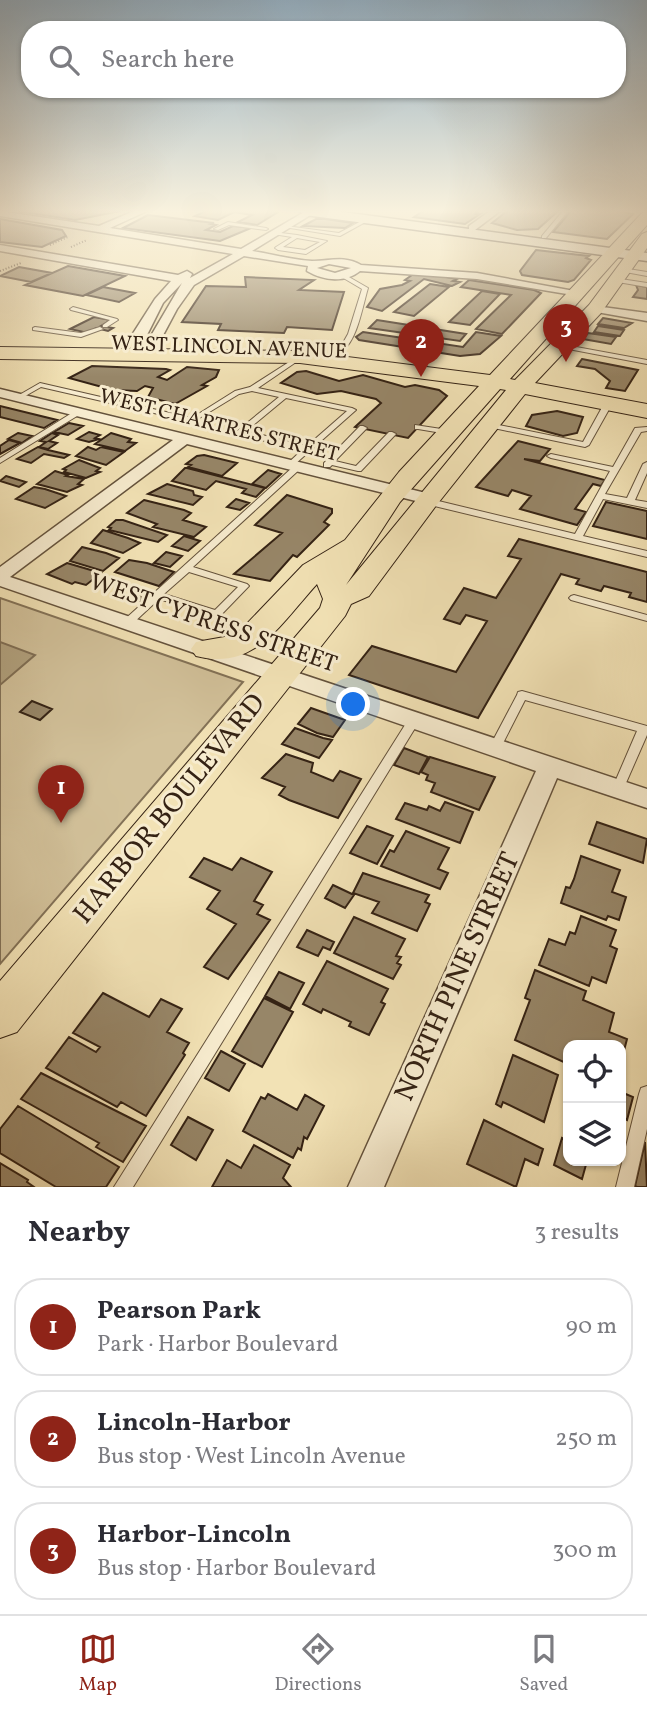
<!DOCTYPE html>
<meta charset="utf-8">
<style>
body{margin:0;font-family:Vollkorn,serif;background:#f2f2f3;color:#2b2b33}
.controls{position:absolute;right:21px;bottom:21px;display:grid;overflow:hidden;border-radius:14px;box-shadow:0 2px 5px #0004}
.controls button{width:63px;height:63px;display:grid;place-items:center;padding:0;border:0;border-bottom:2px solid #e1e1e2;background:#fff;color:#2b2b33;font:35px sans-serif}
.you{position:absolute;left:354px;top:705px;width:24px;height:24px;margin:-18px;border:5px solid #fff;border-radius:50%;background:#1a73e8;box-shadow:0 0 0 10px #1a73e833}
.badge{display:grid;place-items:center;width:46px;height:46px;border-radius:50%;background:#8f2418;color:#fff;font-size:23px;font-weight:700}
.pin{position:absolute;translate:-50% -58px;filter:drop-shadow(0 2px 4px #0008)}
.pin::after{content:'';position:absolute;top:37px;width:24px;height:21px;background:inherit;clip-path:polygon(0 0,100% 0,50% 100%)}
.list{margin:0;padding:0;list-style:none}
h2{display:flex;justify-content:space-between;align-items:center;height:91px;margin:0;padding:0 28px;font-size:30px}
h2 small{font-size:23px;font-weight:400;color:#7c7c81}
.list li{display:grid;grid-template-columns:46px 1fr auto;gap:21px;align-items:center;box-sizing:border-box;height:98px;margin:0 14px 14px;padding:0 14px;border:2px solid #e1e1e2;border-radius:28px}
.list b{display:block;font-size:26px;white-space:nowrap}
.list p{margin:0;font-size:23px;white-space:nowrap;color:#7c7c81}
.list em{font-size:23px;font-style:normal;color:#7c7c81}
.icon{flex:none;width:38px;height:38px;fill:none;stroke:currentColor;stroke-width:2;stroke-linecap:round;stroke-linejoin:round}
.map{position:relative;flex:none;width:647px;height:1187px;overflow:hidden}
.search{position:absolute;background:#fff;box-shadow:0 2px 5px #0004;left:21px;right:21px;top:21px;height:77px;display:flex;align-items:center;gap:18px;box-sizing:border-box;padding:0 24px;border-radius:28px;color:#7c7c81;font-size:26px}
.sheet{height:427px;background:#fff}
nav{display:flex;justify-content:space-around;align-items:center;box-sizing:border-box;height:98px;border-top:2px solid #e1e1e2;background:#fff;font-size:19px;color:#7c7c81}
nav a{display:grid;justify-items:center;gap:4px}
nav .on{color:#8f2418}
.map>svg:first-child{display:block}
</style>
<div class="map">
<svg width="647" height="1187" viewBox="0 0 647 1187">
<rect width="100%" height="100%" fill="#f2e2b5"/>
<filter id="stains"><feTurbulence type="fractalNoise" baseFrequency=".00286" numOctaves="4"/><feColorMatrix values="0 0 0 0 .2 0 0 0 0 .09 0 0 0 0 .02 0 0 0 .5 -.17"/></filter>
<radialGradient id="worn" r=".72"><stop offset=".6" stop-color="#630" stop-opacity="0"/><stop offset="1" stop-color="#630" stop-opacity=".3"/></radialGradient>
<path fill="#d2c19a" stroke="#837257" stroke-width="2" d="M0,598l243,84 -243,282z"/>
<path fill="#b1a17e" stroke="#7f6e54" stroke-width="2" d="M0,642l35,13 -35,30z"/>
<path fill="#978668" stroke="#342214" stroke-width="2" d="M18,211h102l-45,9z
M206,211h66l6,1 -21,13 -19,-3 14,-7 -18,-3 -16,8 -23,-4z
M423,211h56l-3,3h4l-15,10 -51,-7z
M507,211h51l-20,18 -21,1 -25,-7z
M571,211h50l12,3 -26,25 -54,-7z
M148,215l66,8 -3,1 5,1 -10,5 14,2 13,-6 18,2 -31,13 -97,-13z
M0,219l62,11 4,6 -24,11 -42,-5z
M316,219h9l28,4 -8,5 -42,-2z
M536,250l53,6 -3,2 5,2 -17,20 -6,2 -46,-7 -2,-4z
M68,266l57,10 -42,20 -58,-11z
M19,267l33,6 -21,9 -31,-6z
M412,275h24l21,4 -4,2 7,1 -8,4 -28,-7 -42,32 -15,-4 13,-18 22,-4 8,-4 -5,-1z
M245,277l69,3 -15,10 45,2 -12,38 -45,-3 -3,6 -66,-3 3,-6 -39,-2 24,-36 40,1z
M469,280l65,10 7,3 -39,41 -26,-5 35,-34 -50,-8z
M430,284l19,3 -35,29 -20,-4z
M636,285l11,2v12l-14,-2 5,-7z
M103,287l32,6 -16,9 -33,-7z
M482,291l18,3 -30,31 -21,-3z
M94,317l17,3 -10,6 12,2 -5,3 -12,-3 -8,5 -18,-4z
M603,318l29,5 -8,5 -26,-4z
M377,320l89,14 -6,7 -91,-13z
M598,326l26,4 -4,6 -26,-4z
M363,332l100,15 13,-15 25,4 -21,18 -20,2 -101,-16 -3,-3z
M588,333l28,4 -5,7 -28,-5z
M582,359l56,11 -13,21 -19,-3 4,-7 -15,-12 -18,-3z
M92,366l74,3 4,1 -12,7 9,3 20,-13 32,3 -3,7 -14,8 5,1 -32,18 -27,-7 5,-9 -8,-2 -8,5 -24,-1 -44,-12z
M306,371l33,10 24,-6 42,12 10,-2 24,5 8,6 -39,42 -53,-11 26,-24 -5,-4 -35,-8 -24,3 -36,-11 16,-11z
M0,406l57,14 -13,8 -44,-11z
M557,411l26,6 -6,16 -14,3 -37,-10 6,-11z
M69,423l14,3 -15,9 -14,-3z
M89,432l11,3 -5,3 4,1 -10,3 -12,-3z
M18,433l14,3 -10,7 -14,-4z
M52,433l6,2 -9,6 8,2 -9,6 -9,-2 7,-5 -6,-1z
M111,433l20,6 -3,3 8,1 -11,8 -30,-7z
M9,440l11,3 -20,11v-8z
M518,441l32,8 -10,12 -16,-2 81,21 -4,6 -8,-2 -18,25 11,3 -9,13 -57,-16 11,-13 -19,-6 -4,6 -32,-9z
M38,447l10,3 21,5 -5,3 -20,-4 -13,9 -14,-4z
M88,447l8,3 5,-3 23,5 -18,13 -30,-9z
M204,455l33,8 -15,13 -34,-9 3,-2 -5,-1 11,-8z
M79,460l21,8 -4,3 4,1 -14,6 -22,-6 2,-2 -3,-1z
M185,468h2l78,20 -9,9 -14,-4 4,-4 -30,-8 -10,9 -34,-9z
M268,470l13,4 -15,14 -14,-4z
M55,471l13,4 -2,1 18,3 -6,5 4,1 -15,7 -30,-8z
M6,476l20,6 -7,5 -19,-6z
M167,484l26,7 1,4 8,2 -9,8 -45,-11z
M34,487l11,2 21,7 -21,12 -29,-9z
M287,495l45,14v4l-8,9 5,3 -32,32 -4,-2 -23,26 -36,-7 48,-41 -27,-8z
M236,499l13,4 -9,7 -13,-3z
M144,500l40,10 7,3 -8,7 23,7 -12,10 -41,-10 4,-3 -30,-11z
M606,502l41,9v28l-54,-13z
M116,520h7l44,15 -9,7 -49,-12 2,-2 -3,-1z
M103,530l25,8 12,5 -17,10 -32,-10z
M184,536l16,5 -12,10 -16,-5z
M519,539l128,33v30l-18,-5 2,-4 -27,-7 -3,5 -25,-7 3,-5 -18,-5 -83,144 -129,-43 23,-29 84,26 31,-51 -21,-6 -6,9 -16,-5 20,-31 32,10 25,-39 -13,-3z
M82,547l24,6 13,5 -16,13 -33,-10z
M166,552l16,4 -12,11 -16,-4z
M129,560l18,3 27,9 -15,14 -44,-14z
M67,563l34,10 -15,12 -11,-3 -3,2 -25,-10z
M140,588l14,5 -11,10 -13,-5z
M32,701l20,8 -12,11 -20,-8z
M311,708l34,12 -12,17 -16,-4 -19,-9z
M295,728l28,10 9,2 -13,18 -37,-14z
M404,748l24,9 -9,17 -25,-9z
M286,754l27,9 -2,9 22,9 7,-10 21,8 -23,39 -49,-18 -10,-5 6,-8 -23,-9z
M430,757l65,20 -16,33 -48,-18 4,-9 -9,-3 2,-5 -7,-3z
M445,802l28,10 -13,31 -64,-24 9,-16 22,7 2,-4 11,5z
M597,822l50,17 -4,24 -54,-19z
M367,826l26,10 -16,28 -27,-11z
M406,831l43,17 -11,21 10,4 -8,16 -59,-23 9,-16 4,2z
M581,856l39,14 -8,22 14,5 -7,23 -11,-4 -2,4 -45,-17 5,-16 4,1 4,-9z
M204,858l28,12 9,-12 31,14 -18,29 9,4 -6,9 13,6 -42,59 -24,-12 32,-43 -29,-15 13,-18 -30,-14z
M363,873l66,22 -4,7 5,2 -13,27 -45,-18 7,-11 -26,-9z
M333,885l21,10 -9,13 -20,-10z
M581,916l35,14 -6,16 7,3 -11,34 -14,-6 -3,9 -50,-21 10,-26 16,6 5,-13 5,2z
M354,917l51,22 -9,17 5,1 -4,6 4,2 -8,14 -59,-26z
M307,930l27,12 -4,8 -7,-3 -5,9 -21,-9z
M327,961l61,28 -7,13 4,2 -16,31 -20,-9 2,-4 -28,-13 -2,4 -18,-9z
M535,970l51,21 -3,9 31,13 -5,19 18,7 -6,23v-17h-53v19l-53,-24 15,-40 -5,-2z
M279,972l25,11 -14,26 -25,-13z
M103,993l46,24 12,-18 21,10 -15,23 22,11 -6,10 2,2 -39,61 -25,-14 -4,5 -71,-39 23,-31 27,15 4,-5 -27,-14z
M264,998l29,14 -31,55 -30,-16z
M221,1051l24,13 -16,27 -24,-13z
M513,1055l45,20 -14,47 -41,-20 -2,5 -5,-3z
M41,1073l105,53 -23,36 -27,-15 3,-4 -78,-44z
M621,1092l12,5 -6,23 -6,-3z
M268,1094l29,16 8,-15 19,11 -17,33 -3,-2 -3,13 -3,-2 -5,10 -50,-27 18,-34 4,2z
M18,1106l101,61 -13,20h-50l-56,-34v-24z
M188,1117l25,13 -17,30 -25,-15z
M484,1120l59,29 -5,16 -13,-6 -9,28 -49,-23z
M562,1138l6,3v20h19l-5,18 -28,-14z
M645,1142l2,45h-10l-2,-1z
M254,1145l36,20 -7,13 8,9h-79l15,-27 14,8z
M0,1163l28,17 -1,2 7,5h-34z"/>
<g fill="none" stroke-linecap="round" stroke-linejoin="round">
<defs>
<path id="lane" d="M563,211h5l-22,27h-4v-2z
M365,219l4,1 -29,16 -56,-9 2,-1 53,7z
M228,222l38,6 2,1 -2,1 -37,-5 -11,5 -4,-1z
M273,232l24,3 30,6 -21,13 -28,-4 -3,-2 1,-1 16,-10 -19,-3zM297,238l23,4 -15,8 -22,-3z
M622,268l25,4v4l-27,-5 -1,-1z
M342,273l26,15c-6,20 -10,50 -26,64l-3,-2 9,-16 14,-45 -22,-13v-2z
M614,278l33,5v4l-35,-6 -1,-1z
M73,307l44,12 1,1 -11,7h-4v-2l7,-5 -39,-10 -1,-1z
M35,327l46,6 19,-6 3,2 -22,8 -48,-7v-2z
M560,344l87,16v4l-89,-17 -1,-1z
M300,355l2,1v2l-44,30 94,20 4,2 -62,55h6v4l-107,98 54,17 2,2 -29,30h-6l-55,-17 -28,26h-8l-1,-2 1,-2 170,-154h-6l-1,-2 16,-15 -65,-16 -1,-2 43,-35 -27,-6 -13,3 -46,28 -152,-35 -21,12 -6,-1 26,-15 152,35 43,-27 15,-4zM286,398l61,13 -40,35 -61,-15zM189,572l49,15 -23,23 -51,-16z
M605,402h3l4,2 -23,41 -4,2 -96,-20 -4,-2 4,-2 94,19z
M75,411h3l4,2 -82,50v-5z
M415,425l33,5 4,2 -4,2 -30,-5h-3z
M360,426h3l4,2 -32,33 21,5 33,-34h3l4,2 -35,37h-3l-26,-6 -2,2h-6v-4z
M647,427v4l-6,1 -36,62 22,4 16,-34 4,-2v11l-12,27 12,2v6l-44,-9 -20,37 64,15v6l-221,-53 -4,-3 4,-3 149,36 35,-63 -59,-13 -4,-2 4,-2 62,13 22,-39z
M574,595l73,20v6l-76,-21 -2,-2 2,-2z
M522,691l125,35v9l-25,57 -4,2 -4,-2 -2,-3 25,-58 -112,-31 -26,51 -4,1 -4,-1 -2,-3 28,-53 1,-3z
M414,716l4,1 2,3 -287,467h-19l296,-470z
M647,1086v43l-13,58h-18l23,-93 2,-6z"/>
<path id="street" d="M0,211l99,15 35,-15h13l-37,17 131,21 65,-38h11l-65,40c20,3 40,9 60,10 18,0 32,-6 49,4l116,8 108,20 -6,3 -102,-17 -117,-8c-15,12 -36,10 -53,0l1,-5 -64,-10 -50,29 -17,24 -16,30 -13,7 -4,11 -5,1 -6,-4 4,-10 -5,-9 23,-36 16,-18 -171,-30v-6l178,30 9,-4 5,3 -2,4 43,-24 -233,-38zM329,264l22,4 -16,5 -18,-5zM182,283l-30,51 -6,3 17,-34z
M490,211h10l-25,19h-6v-4z
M595,306l52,7v8l-56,-10 -2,-2z
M0,389l434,106 2,4 -8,5 -241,-60 -177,133 637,212v19l-90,-30 -173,409h-36l188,-416 -536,-185v-19l173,-127 -173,-43z"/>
<path id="secondary" d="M299,211h36l312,42v8l-342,-46z"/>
<path id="primary" d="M647,212v13l-137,154 5,1 74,-75 53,-71 5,-2v16l-46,65 -66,70 112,21v14l-122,-24 -90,113 -66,89 -18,8 -6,12 -328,416 -17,6v-57l320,-373 3,-9 -6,-15c-35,38 -62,88 -121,72l-5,-7 5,-7 40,-7 67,-70 42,-25 54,-68 80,-86 -179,-23 -300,-4v-12l300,4 190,24 152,-162zM500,389l6,1 -160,195 54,-83z"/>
</defs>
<use href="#lane" stroke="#64523c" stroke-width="2"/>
<use href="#street" stroke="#64523c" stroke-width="3"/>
<use href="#secondary" stroke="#342214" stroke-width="3"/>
<use href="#primary" stroke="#342214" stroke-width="2"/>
<path stroke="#342214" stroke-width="2" stroke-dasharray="1 2" stroke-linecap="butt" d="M50,245l18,-8
M71,247l16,-7
M0,271l21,-8"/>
<use href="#lane" fill="#f7eccf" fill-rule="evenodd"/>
<use href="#street" fill="#f7eccf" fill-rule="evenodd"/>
<use href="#secondary" fill="#f7eccf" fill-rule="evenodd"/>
<use href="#primary" fill="#f2e2b5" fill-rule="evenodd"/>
</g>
<linearGradient id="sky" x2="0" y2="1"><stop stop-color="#92acbe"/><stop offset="0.56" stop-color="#f9f2de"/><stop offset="1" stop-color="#f9f2de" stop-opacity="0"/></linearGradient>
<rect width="647" height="377" fill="url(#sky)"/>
<g text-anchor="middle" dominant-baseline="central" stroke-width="6" stroke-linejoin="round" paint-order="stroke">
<g font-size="21" fill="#342214" stroke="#f7eccf">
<text transform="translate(229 348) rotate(2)">WEST LINCOLN AVENUE</text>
<text transform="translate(219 426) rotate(14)">WEST CHARTRES STREET</text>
</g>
<g font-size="24" fill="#342214" stroke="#f7eccf">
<text transform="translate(213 624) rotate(19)">WEST CYPRESS STREET</text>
</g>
<g font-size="28" fill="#342214" stroke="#f7eccf">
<text transform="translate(170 809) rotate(-51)">HARBOR BOULEVARD</text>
<text transform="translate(458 977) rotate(-66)">NORTH PINE STREET</text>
</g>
</g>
<rect width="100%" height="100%" filter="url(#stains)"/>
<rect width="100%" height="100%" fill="url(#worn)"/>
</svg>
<div class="controls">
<button><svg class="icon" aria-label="locate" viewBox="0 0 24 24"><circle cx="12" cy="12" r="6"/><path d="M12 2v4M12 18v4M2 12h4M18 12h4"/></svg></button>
<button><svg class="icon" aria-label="layers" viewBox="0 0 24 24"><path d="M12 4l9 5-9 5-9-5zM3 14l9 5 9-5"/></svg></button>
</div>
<div class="you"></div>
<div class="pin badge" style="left:61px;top:823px">1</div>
<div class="pin badge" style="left:421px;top:377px">2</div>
<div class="pin badge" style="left:566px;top:362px">3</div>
<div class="search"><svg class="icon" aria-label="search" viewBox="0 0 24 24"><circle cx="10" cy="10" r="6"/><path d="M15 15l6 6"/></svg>Search here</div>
</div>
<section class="sheet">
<h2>Nearby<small>3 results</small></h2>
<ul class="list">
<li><span class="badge">1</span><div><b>Pearson Park</b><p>Park · Harbor Boulevard</p></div><em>90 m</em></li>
<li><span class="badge">2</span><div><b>Lincoln-Harbor</b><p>Bus stop · West Lincoln Avenue</p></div><em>250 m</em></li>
<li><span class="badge">3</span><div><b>Harbor-Lincoln</b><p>Bus stop · Harbor Boulevard</p></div><em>300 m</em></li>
</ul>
</section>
<nav>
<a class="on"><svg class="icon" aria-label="map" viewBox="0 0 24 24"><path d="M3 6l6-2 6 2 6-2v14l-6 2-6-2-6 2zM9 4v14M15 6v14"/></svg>Map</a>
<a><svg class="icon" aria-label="directions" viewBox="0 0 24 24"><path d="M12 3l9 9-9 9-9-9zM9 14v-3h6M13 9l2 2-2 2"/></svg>Directions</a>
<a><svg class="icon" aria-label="saved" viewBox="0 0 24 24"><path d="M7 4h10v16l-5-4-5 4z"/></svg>Saved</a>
</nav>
